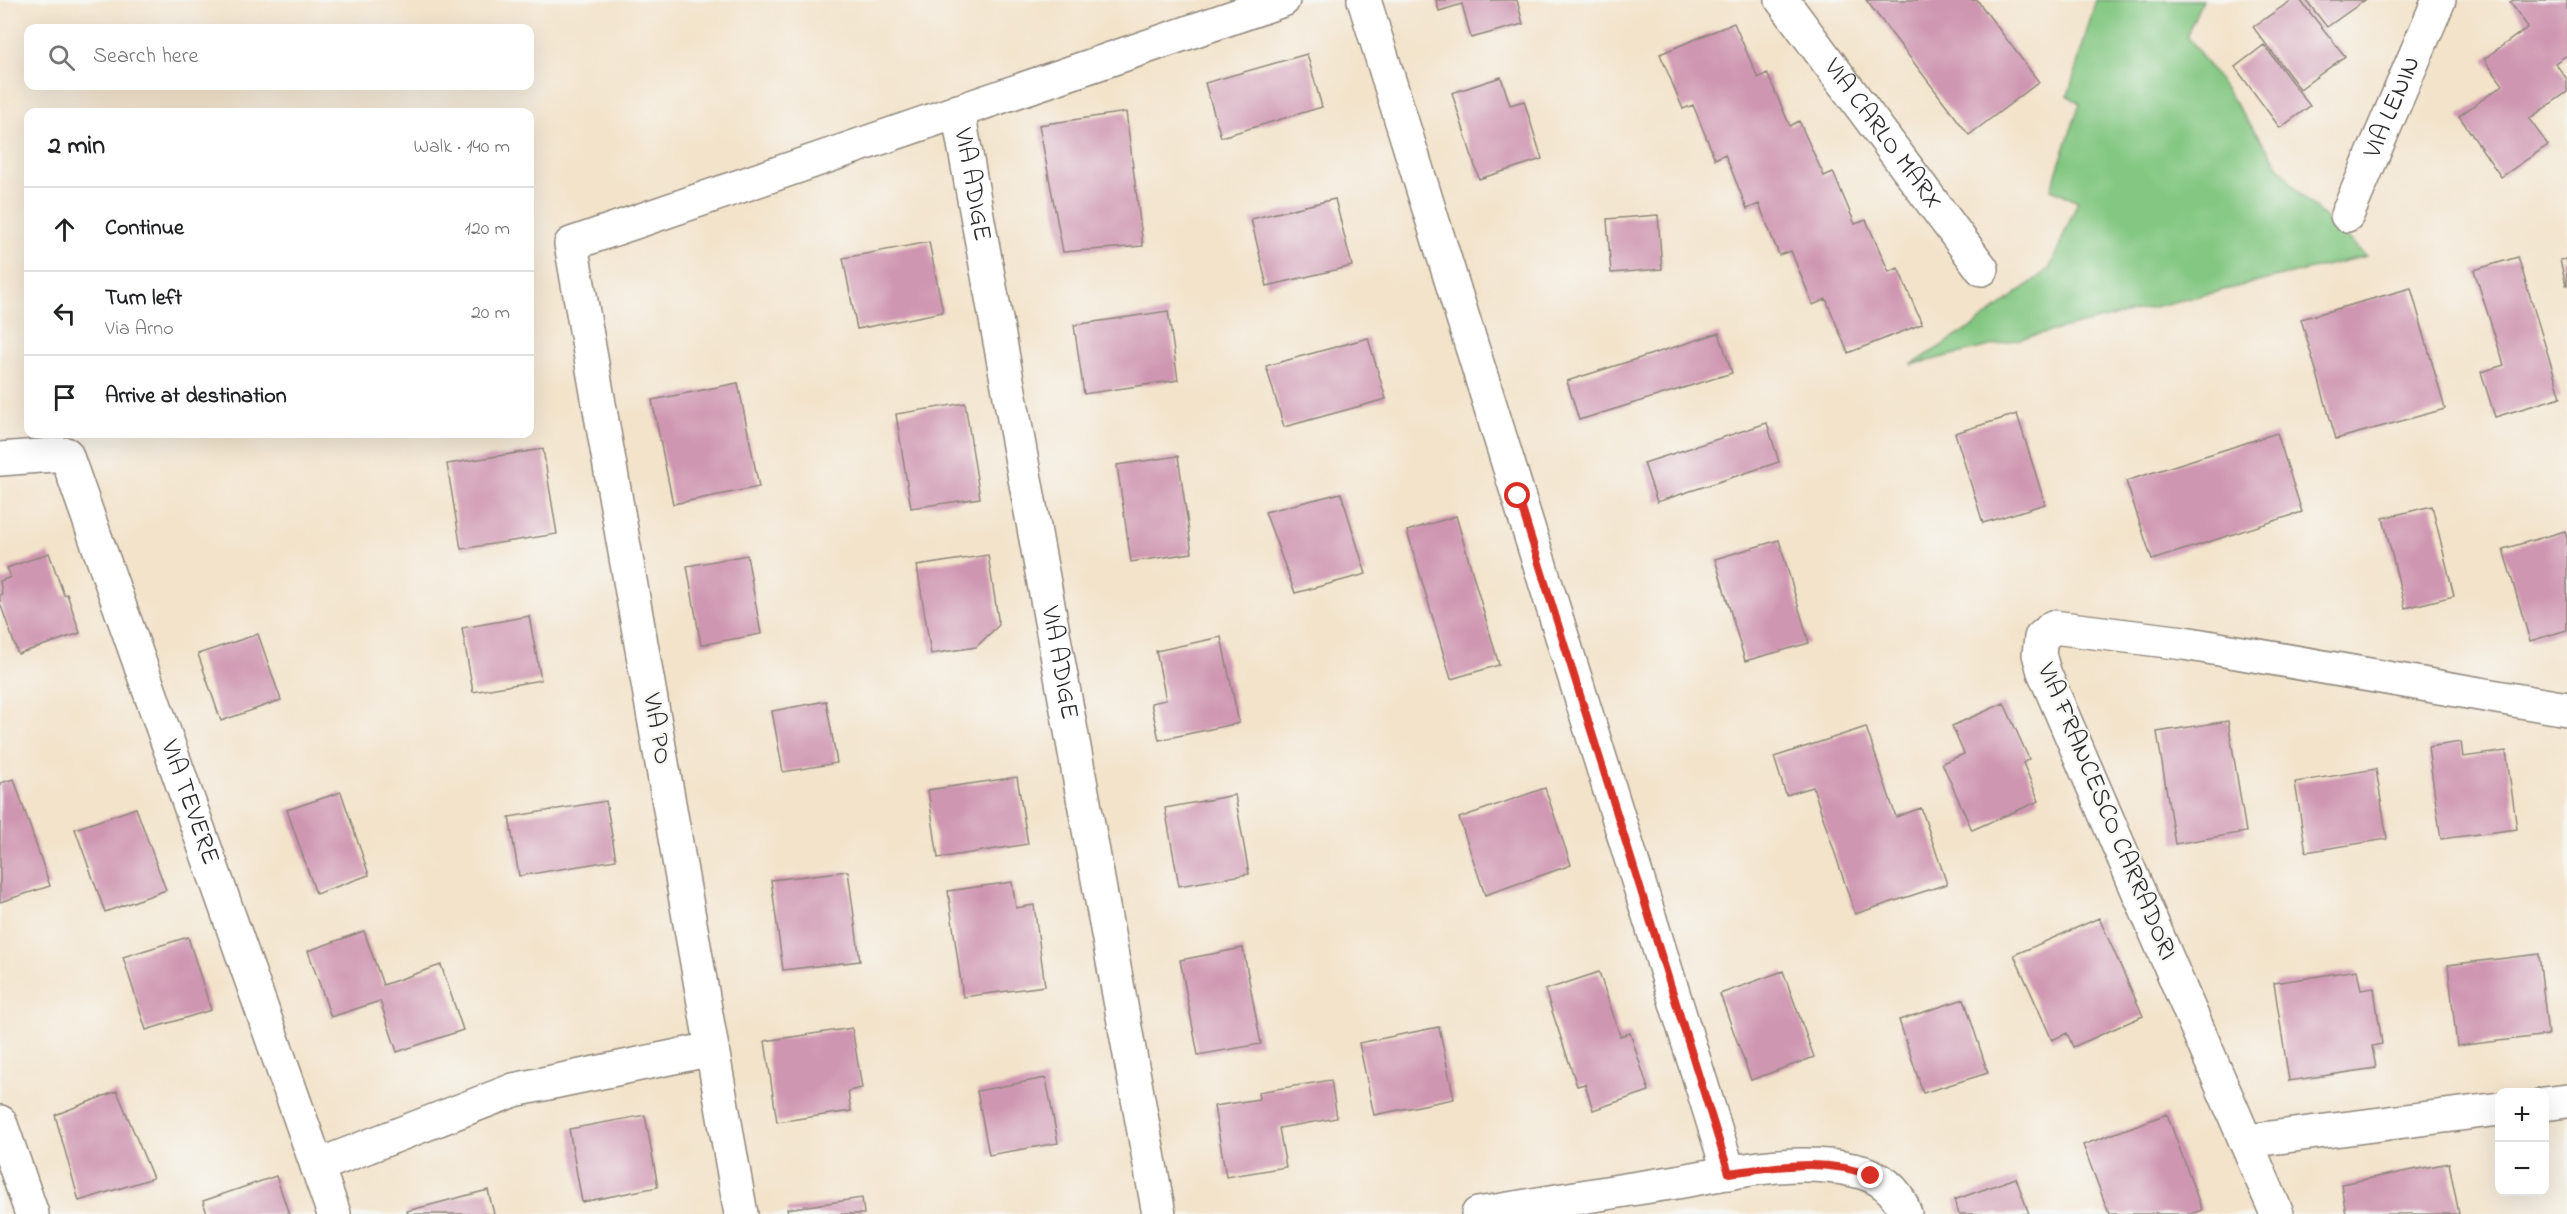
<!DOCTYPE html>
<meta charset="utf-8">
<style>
body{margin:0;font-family:"Indie Flower",sans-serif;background:#f2f2f2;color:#202124}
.controls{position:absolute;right:18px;bottom:18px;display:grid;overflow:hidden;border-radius:12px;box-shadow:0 6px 24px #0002}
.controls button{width:54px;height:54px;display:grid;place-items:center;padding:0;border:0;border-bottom:2px solid #e0e0e0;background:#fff;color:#202124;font:30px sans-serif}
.stop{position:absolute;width:18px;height:18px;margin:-14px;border:4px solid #d93025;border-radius:50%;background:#fff}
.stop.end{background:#d93025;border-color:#fff;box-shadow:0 2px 6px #0008}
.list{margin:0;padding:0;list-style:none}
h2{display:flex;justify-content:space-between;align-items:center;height:78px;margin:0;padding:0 24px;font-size:26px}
h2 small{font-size:20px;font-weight:400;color:#757577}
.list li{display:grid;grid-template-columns:39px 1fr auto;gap:18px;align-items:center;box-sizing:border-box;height:84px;padding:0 24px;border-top:2px solid #e0e0e0}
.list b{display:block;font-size:22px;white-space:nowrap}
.list p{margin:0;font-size:20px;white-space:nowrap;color:#757577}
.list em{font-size:20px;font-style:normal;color:#757577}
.icon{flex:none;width:33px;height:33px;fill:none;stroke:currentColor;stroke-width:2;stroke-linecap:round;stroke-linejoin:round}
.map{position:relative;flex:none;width:2567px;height:1214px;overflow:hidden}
.search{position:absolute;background:#fff;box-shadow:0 6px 24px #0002;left:24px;top:24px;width:510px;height:66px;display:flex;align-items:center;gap:15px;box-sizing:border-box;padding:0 21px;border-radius:12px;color:#757577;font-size:22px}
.panel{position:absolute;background:#fff;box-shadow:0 6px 24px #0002;left:24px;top:108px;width:510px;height:330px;border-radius:12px}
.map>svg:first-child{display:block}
</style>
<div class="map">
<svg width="2567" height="1214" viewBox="0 0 2567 1214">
<rect width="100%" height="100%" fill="#f6f6f2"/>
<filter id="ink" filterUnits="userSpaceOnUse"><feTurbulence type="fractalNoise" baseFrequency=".0167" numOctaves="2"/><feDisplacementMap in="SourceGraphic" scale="12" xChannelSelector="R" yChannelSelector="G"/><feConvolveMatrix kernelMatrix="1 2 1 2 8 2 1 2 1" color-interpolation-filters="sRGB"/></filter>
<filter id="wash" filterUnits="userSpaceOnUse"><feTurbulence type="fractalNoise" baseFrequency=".008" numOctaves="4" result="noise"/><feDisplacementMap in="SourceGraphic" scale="24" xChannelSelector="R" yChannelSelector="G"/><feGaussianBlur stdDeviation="1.35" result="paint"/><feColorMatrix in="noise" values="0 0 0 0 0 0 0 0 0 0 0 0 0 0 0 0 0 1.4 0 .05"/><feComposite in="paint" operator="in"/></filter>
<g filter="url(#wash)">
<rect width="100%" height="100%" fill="#f3e3cb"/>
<path fill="#83c782" stroke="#577956" stroke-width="1.5" d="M2096,0h106l-15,35 109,155 70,66 -455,109 64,-40 75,-57 28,-67 -27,-12 29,-86 -12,-7z"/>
<g id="blocks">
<path fill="#cf96b1" d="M1436,0h81l6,24 -52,14 -9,-34 -23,7z
M1866,0h111l62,82 -70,53z
M2292,0h8l45,56 -45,33 -47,-62z
M2306,0h59l-38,27z
M2514,0h53v55l-12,8 12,16v13l-38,27 19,26 -47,32 -42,-61 44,-31 -19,-26 44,-32 -18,-25z
M1734,23l24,55 9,-5 23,53 9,-5 25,55 9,-4 22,52 11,-4 23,52 9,-4 24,56 -74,29 -22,-54 -13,6 -22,-54 -12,4 -20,-51 -12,5 -22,-55 -10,5 -22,-54 -10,4 -23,-55z
M2264,45l46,61 -30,22 -45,-61z
M1307,54l15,53 -101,30 -16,-54z
M1501,77l9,28 14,-4 18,58 -63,20 -27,-86z
M1126,112l17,134 -80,6 -24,-127z
M1335,199l17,67 -85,20 -16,-67z
M1658,215l4,54 -51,4 -4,-54z
M929,242l14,70 -86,17 -14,-71z
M2518,257l43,140 -66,20 -14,-45 23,-7 -30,-95z
M2567,259v26h-1l-6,-25z
M2411,288l34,121 -109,30 -35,-120z
M1168,311l10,69 -94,14 -10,-69z
M1719,333l13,40 -153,47 -12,-39z
M1368,338l18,61 -102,28 -18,-61z
M738,383l21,104 -86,17 -21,-104z
M965,403l15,95 -69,10 -15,-94z
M2017,414l28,90 -62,19 -28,-90z
M1767,423l12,39 -122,40 -13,-39z
M2277,433l25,79 -150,48 -26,-79z
M543,449l14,85 -96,15 -14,-85z
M1178,456l14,97 -61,9 -14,-97z
M1341,493l25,81 -71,19 -30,-81z
M2432,506l22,90 -49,12 -22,-90z
M1456,516l43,149 -48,14 -44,-148z
M2565,531l2,8v91l-37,11 -27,-92z
M1779,540l30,103 -64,18 -30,-102z
M49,553l15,42 3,-1 13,39 -62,21 -18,-51v-8l2,-1 -2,-13 11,-4 -4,-9z
M747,555l14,79 -60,11 -14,-79z
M988,555l11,70 -23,22 -45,7 -14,-88z
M529,616l12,64 -68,12 -11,-64z
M258,634l23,66 -60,21 -23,-67z
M1221,637l18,86 -80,17 -8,-37 15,-3 -10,-49z
M826,701l11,62 -54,9 -11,-61z
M2004,703l25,56 -6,4 16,38 -67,29 -30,-67 22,-9 -12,-28z
M2228,721l18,111 -71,12 -18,-112z
M1866,727l30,90 25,-9 26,76 -92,30 -42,-127 -27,8 -12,-38z
M2461,742l2,15 43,-6 11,78 -76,10 -13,-92z
M2376,769l11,70 -81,13 -11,-70z
M1017,777l11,67 -90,14 -10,-68z
M14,779l36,107 -50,16v-119z
M1545,788l26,77 -86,30 -26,-77z
M341,792l28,83 -53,19 -29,-84z
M1235,795l14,79 -70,12 -14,-78z
M606,801l10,59 -97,16 -10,-59z
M136,808l30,82 -61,22 -30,-83z
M848,871l12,90 -77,9 -12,-90z
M1012,882l4,26 18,-3 11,81 -82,11 -15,-106z
M2099,918l44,98 -70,31 -6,-14 -15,7 -38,-85z
M364,931l19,54 58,-20 22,65 -66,22 -17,-51 -49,16 -23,-66z
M188,937l23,73 -65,20 -23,-73z
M1243,948l18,96 -63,11 -18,-95z
M2539,954l9,81 -91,11 -9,-81z
M2357,970l4,20 13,-2 8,56 -10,2 4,22 -87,13 -15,-98z
M1783,971l31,86 -63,23 -31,-86z
M1599,972l21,64 10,-3 19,58 -56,19 -8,-26 -8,2 -32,-96z
M1964,999l24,74 -65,20 -24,-73z
M1439,1027l15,72 -80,16 -15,-72z
M852,1028l10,60 -14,3 3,20 -74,11 -12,-81z
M1046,1078l12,65 -69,12 -12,-64z
M1331,1080l6,38 -58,10 7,39 -60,10 -12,-71 45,-7 -1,-7z
M117,1091l36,87 -74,23 -24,-86z
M2167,1114l35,96 -11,4h-82l-26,-69z
M645,1115l13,72 -76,15 -13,-73z
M2449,1163l10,51h-113l-5,-30z
M276,1176l13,38h-82l-4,-13z
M2016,1178l13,36h-70l-5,-14z
M488,1190l6,24h-86l-1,-3z
M862,1198l2,16h-76l-1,-5z"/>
</g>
</g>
<g filter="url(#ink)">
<use href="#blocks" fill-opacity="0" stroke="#8f877b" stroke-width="1.5"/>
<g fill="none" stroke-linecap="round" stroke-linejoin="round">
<defs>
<g id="minor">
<path d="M1364,0l365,1173"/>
<path id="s1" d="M1782,0l200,269"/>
<path id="s2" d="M958,111l201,1103"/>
<path id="s3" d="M2347,215l92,-215"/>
<path id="s4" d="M0,459l66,-5 268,760"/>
<path d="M2544,1104l23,-3"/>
<path d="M0,1122l32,92"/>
<path d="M2246,1141l254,-32"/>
<path d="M317,1166l197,-76 198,-41"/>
<path d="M741,1214l-170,-970 712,-244"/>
<path d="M1478,1214c66,-11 132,-22 199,-32 57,-10 118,-25 176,-12 26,5 45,19 52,44"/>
<path d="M2277,1214l-233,-542 -5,-18 2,-16 12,-11 131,16 383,66"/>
</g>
</defs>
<use href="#minor" stroke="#8f877b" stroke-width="36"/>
<use href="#minor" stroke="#fff" stroke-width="33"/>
</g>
</g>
<g fill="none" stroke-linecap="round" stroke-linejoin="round" filter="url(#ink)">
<path stroke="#d93025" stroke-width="8" d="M1518,496l211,677c48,-6 97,-16 142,3"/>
</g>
<g text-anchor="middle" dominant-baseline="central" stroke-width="4.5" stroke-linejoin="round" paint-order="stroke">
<g font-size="26" fill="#2b2b2b" stroke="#f6f6f2">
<text stroke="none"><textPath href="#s3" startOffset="117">VIA LENIN</textPath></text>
<text stroke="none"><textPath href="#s1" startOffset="168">VIA CARLO MARX</textPath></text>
<text stroke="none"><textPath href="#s2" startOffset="75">VIA ADIGE</textPath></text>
<text stroke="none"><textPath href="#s2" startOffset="561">VIA ADIGE</textPath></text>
<text transform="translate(656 729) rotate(80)">VIA PO</text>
<text stroke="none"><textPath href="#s4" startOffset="436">VIA TEVERE</textPath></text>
<text transform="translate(2106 812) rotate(67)">VIA FRANCESCO CARRADORI</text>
</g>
</g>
</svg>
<div class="controls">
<button>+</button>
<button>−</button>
</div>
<div class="stop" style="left:1518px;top:496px"></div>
<div class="stop end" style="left:1871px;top:1176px"></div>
<div class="search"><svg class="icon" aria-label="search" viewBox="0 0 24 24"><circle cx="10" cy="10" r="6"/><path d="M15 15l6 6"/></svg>Search here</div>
<section class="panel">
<h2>2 min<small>Walk · 140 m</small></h2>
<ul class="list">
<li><svg class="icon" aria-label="ahead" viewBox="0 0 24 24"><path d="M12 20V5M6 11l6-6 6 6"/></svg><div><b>Continue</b></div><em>120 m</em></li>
<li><svg class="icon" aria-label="left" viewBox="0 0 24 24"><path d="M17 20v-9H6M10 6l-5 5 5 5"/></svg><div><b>Turn left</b><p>Via Arno</p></div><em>20 m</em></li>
<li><svg class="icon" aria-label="arrive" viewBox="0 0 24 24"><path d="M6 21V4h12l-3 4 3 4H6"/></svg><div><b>Arrive at destination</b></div></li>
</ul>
</section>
</div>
